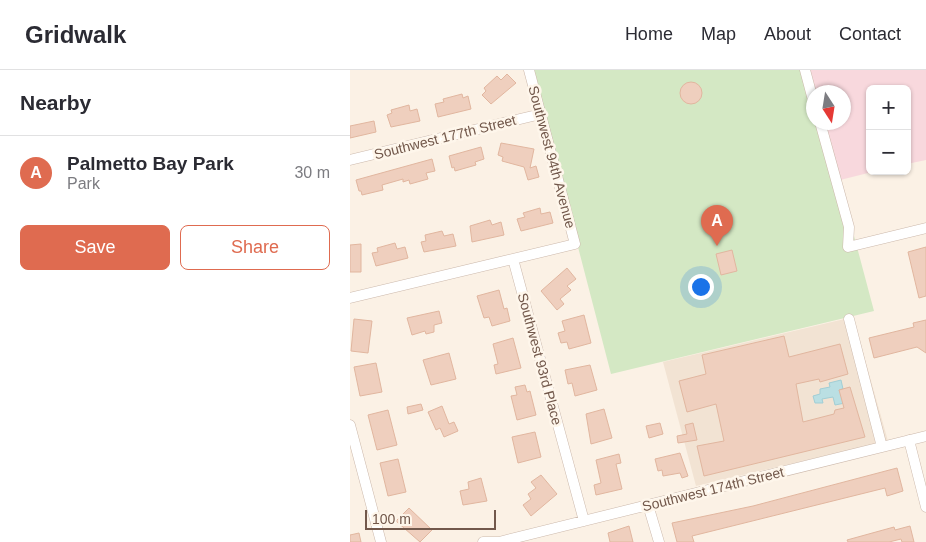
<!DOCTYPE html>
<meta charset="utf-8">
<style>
body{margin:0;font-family:Helvetica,sans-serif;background:#f7f7f7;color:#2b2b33}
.controls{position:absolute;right:15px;top:15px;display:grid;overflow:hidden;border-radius:8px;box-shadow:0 1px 4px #0004}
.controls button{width:45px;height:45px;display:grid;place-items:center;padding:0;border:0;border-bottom:1px solid #e1e1e2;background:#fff;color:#2b2b33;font:25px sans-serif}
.compass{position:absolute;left:456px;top:15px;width:45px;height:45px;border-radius:50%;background:#fff;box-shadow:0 1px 4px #0004;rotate:168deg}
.scale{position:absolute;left:15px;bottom:12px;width:131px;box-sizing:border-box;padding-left:5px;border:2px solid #72584b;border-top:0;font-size:14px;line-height:18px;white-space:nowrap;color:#72584b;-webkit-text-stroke:4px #fef6eb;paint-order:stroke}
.you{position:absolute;left:350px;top:216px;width:18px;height:18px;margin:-12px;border:4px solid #fff;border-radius:50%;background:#1a73e8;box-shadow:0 0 0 8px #1a73e833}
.badge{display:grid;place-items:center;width:32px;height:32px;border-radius:50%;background:#df6b50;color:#fff;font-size:16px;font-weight:700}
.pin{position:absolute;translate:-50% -41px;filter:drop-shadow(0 1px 2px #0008)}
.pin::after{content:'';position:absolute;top:26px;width:18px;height:15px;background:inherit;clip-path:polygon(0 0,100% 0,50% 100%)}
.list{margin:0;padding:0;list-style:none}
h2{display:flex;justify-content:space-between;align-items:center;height:65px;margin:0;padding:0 20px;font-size:21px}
h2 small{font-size:16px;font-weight:400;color:#7c7c81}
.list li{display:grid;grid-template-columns:32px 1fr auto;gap:15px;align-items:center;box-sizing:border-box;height:75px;padding:0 20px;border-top:1px solid #e1e1e2}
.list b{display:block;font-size:19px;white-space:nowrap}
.list p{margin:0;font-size:16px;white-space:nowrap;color:#7c7c81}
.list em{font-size:16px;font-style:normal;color:#7c7c81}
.actions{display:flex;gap:10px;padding:15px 20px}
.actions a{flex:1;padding:11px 0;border:1px solid #df6b50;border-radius:8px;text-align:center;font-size:18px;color:#df6b50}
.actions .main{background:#df6b50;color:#fff}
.map{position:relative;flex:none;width:576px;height:472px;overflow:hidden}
header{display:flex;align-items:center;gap:30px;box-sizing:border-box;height:70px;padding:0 25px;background:#fff;border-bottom:1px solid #e1e1e2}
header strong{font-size:24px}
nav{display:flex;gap:28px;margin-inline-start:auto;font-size:18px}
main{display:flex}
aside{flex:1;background:#fff}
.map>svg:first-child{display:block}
</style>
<header>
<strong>Gridwalk</strong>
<nav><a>Home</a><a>Map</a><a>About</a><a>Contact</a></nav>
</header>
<main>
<aside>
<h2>Nearby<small></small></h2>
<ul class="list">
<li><span class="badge">A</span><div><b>Palmetto Bay Park</b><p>Park</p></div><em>30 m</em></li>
</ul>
<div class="actions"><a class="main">Save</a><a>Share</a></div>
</aside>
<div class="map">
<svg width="576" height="472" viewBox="0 0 576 472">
<rect width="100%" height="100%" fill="#fbf1e5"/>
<path fill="#f2e3d3" d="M503,247l35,124 -192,45 -33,-124z"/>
<path fill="#f8d8dd" d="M460,0h116v90l-19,4v-75h-37v82h6l-36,9 -16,-57 19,-1v-30h-27z"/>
<path fill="#d4e8c4" d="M182,0h278l3,22v30l11,1 50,188 -263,63z"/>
<path fill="#badfe3" stroke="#a1ced5" d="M491,310l2,9 -4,1 6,13 -10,2 -2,-8 -11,2 1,4h-8l-2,-7 7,-2v-5l10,-2 -1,-4z"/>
<path fill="#efcfbe" stroke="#e1b69f" d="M157,4l9,9 -25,21 -9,-9 4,-4 -2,-3 13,-12 4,4z
M330 23a11 11 0 1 1 22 0a11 11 0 1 1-22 0Z
M112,24l1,4 5,-2 3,13 -33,8 -3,-13 9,-2 -1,-3z
M59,35l1,6 7,-2 3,12 -29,6 -4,-12 5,-2 -1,-3z
M24,51l2,11 -26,6v-12z
M151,73l33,6 -4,19 6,-2 3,11 -11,3 -4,-13 -22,-6 1,-4 -5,-2z
M131,77l3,12 -9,3 1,3 -21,6 -1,-4 -2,1 -3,-12z
M82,89l3,12 -9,2 2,6 -18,5 -1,-4 -6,2v-3l-21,6 1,5 -21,5 -1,-4h-2l-3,-11z
M190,138l1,6 9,-2 3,11 -32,8 -4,-12 8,-2 -2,-4z
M140,150l2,5 9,-3 3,13 -32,7 -2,-16z
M92,161l2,5 9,-2 3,12 -32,6 -3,-10 5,-1 -1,-6z
M45,173l2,6 8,-2 3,11 -32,8 -4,-13 6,-1 -1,-4z
M11,174v28h-11v-27z
M576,177v49l-7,2 -11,-46z
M382,180l5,21 -16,4 -5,-21z
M217,198l9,11 -9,7 4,4 -11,9 4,5 -7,6 -16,-19z
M149,220l5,19 3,-1 3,13 -18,5 -3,-9 -5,1 -7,-22z
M89,241l3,12 -8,2v7l-8,2 -1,-3 -13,4 -5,-17z
M234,245l7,28 -22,6 -2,-7 -6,1 -3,-10 7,-2 -3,-10z
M4,249l18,2 -4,32 -17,-2z
M576,250v33l-9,-6 -43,11 -5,-20 45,-11 -1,-4z
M434,266l5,21 51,-13 8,30 -28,8 -1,-3 -23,5 7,38 31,-8 1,-4 9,-2 -5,-18 11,-3 15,50 -161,39 -7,-30 27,-5 -8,-37 -29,8 -8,-31 27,-7 -4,-19z
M163,268l8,30 -25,6 -2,-9 4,-1 -5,-20z
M99,283l7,26 -25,6 -8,-25z
M26,293l6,29 -22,4 -6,-29z
M240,295l7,25 -22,6 -3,-13 -4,1 -3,-14z
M175,315l2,7 3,-1 6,24 -19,5 -6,-24 6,-1 -2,-8z
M71,334l2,6 -15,4 -1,-7z
M92,336l7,18 5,-2 4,9 -14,6 -4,-9 -4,2 -8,-18z
M254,339l8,29 -21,6 -5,-30z
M38,340l9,35 -20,5 -9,-35z
M310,353l3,11 -14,4 -3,-12z
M343,353l4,17 -19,3 -1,-7 10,-2 -2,-9z
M185,362l6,25 -23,6 -6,-26z
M330,383l8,23 -6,2 -2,-5 -17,3 -1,-6 -4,1 -3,-12z
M269,384l2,9 -5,1 6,25 -26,6 -2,-10 7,-2 -5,-23z
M48,389l8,33 -18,4 -8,-33z
M547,398l6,23 -16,5 -2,-8 -193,48 2,6h-17l-5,-19 81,-17z
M191,405l16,19 -26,22 -8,-11 8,-6 -3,-5 8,-6 -5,-6z
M131,408l6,23 -24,4 -3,-14 9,-2 -1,-7z
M59,438l23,22 -12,12 -24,-21z
M279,456l4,16h-23l-2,-9z
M560,456l4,16h-12l-1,-3 -12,3h-41l-1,-2 47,-13 1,3z
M9,463l2,9h-11v-7z"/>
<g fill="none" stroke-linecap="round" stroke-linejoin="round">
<defs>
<path id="street" d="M455,0l8,30
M470,52l29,105 -1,20 78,-19
M0,90l191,-46
M163,189l71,262
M0,228l225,-54 -46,-174
M499,249l33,128
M0,355l31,117
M559,370l17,67
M298,435l11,37
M133,472h16l427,-106"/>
</defs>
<use href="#street" stroke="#ccb9ac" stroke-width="11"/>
<use href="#street" stroke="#fff" stroke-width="10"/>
</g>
<g text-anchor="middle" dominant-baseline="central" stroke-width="5" stroke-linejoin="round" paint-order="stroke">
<g font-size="14" fill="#72584b" stroke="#fef6eb">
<text transform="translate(95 67) rotate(-14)">Southwest 177th Street</text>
<text transform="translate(202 87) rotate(75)">Southwest 94th Avenue</text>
<text transform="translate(190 289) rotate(75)">Southwest 93rd Place</text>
<text transform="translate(363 419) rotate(-14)">Southwest 174th Street</text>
</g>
</g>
</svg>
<div class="controls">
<button>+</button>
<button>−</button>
</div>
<svg class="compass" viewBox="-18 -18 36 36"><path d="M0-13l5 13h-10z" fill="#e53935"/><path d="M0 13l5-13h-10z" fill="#7c7c81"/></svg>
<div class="scale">100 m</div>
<div class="you"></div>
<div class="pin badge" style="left:367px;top:176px">A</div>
</div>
</main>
